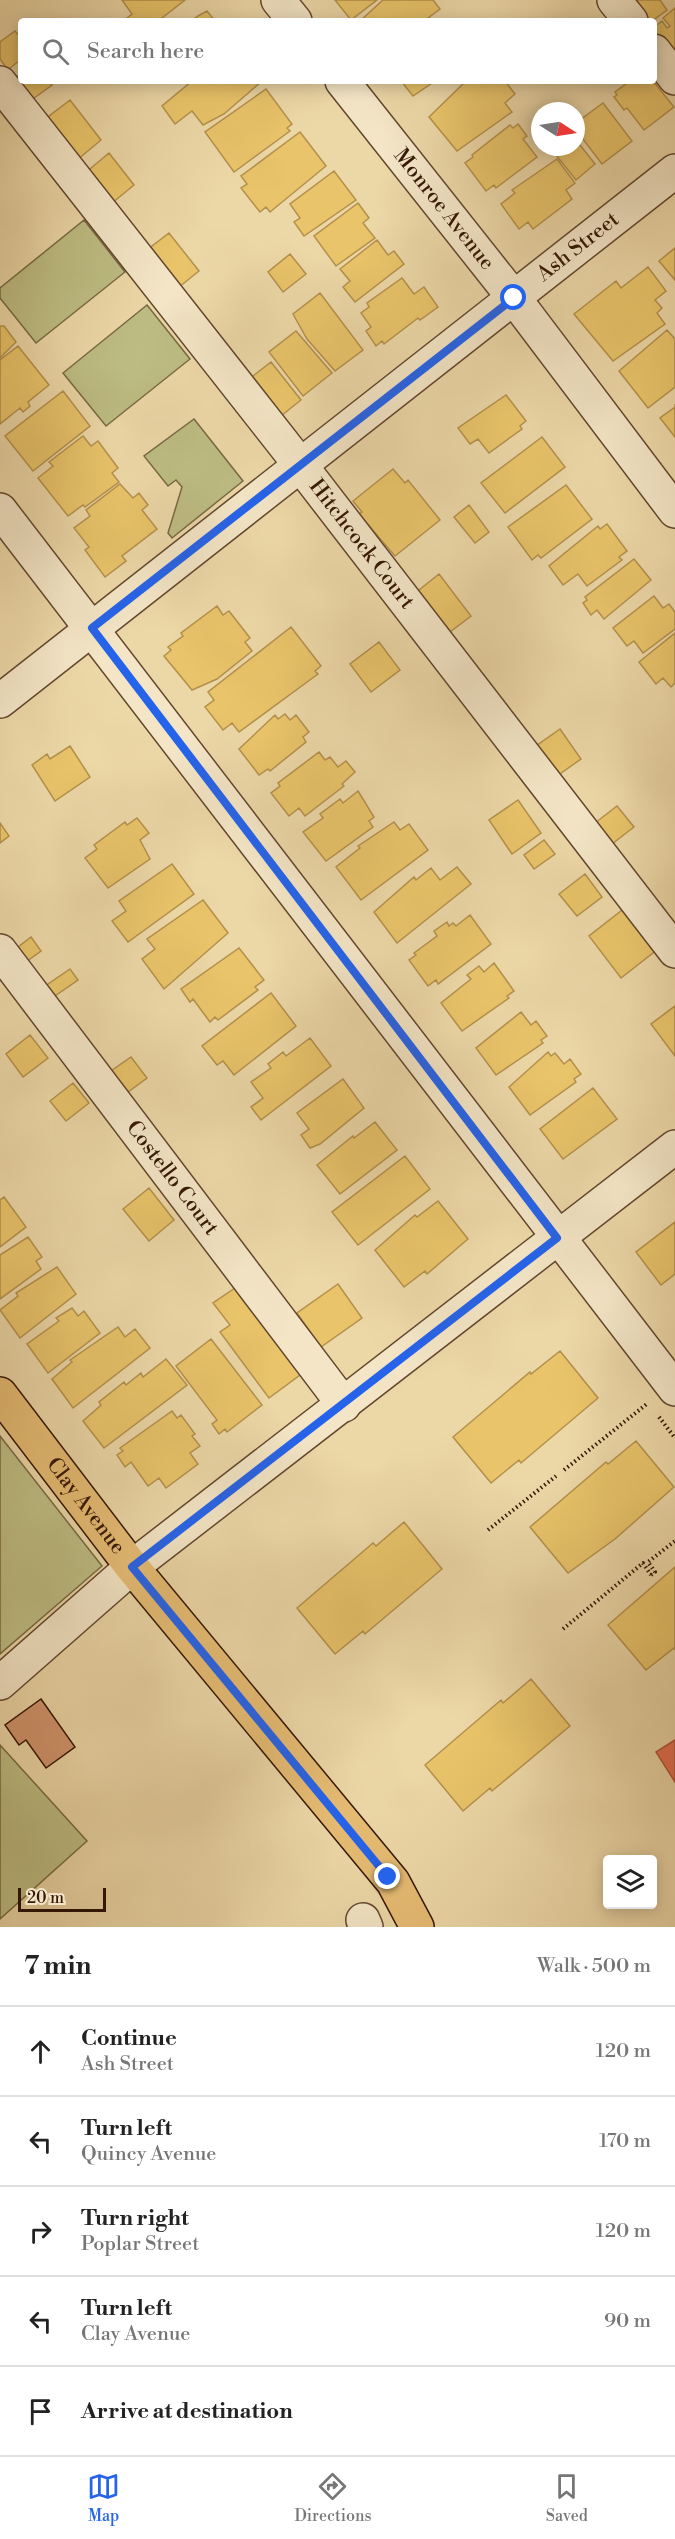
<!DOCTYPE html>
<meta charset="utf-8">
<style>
body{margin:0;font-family:"Libre Bodoni",serif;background:#f6f6f6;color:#222}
.controls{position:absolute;right:18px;bottom:18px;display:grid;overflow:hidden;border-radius:6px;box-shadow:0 3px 15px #0003}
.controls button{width:54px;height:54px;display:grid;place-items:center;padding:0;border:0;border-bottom:2px solid #e0e0e0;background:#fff;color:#222;font:30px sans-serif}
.compass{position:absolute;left:531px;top:102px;width:54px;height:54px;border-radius:50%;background:#fff;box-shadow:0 3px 15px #0003;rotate:102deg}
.scale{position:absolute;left:18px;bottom:15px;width:88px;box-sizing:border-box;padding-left:6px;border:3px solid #341705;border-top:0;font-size:16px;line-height:21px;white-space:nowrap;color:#341705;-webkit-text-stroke:4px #f3e5c6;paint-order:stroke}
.stop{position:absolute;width:18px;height:18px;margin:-14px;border:4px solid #2563eb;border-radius:50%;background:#fff}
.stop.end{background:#2563eb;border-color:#fff;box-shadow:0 2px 6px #0008}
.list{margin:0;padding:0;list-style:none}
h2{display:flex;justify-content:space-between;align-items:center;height:78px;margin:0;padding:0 24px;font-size:26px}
h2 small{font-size:20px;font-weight:400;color:#767676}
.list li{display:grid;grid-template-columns:39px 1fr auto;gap:18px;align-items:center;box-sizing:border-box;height:90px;padding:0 24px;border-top:2px solid #e0e0e0}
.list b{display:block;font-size:22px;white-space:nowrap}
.list p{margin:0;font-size:20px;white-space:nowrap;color:#767676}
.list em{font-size:20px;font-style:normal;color:#767676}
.icon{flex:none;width:33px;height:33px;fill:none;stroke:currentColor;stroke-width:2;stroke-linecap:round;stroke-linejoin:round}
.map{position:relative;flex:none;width:675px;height:1927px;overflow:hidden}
.search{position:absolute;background:#fff;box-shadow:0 3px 15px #0003;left:18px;right:18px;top:18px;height:66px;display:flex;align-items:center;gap:15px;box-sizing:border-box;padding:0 21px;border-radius:6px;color:#767676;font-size:22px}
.sheet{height:528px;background:#fff}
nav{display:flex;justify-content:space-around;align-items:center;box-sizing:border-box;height:84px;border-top:2px solid #e0e0e0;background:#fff;font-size:16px;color:#767676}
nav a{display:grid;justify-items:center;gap:3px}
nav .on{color:#2563eb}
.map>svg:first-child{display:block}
</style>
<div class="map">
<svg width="675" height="1927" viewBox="0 0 675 1927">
<rect width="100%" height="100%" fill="#ecd7a7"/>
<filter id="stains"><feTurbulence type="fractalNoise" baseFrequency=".00333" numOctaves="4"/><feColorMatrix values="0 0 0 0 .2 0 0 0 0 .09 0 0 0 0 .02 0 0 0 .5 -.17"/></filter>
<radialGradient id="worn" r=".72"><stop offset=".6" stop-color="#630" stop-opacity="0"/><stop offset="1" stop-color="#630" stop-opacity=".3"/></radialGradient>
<path fill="#bdbd83" stroke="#786a44" stroke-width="1.5" d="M84,220l41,52 -89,71 -36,-45v-10z
M147,305l43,54 -84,67 -43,-53z
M194,419l49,62 -71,57 -4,-5 14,-46 -6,-7 -8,6 -24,-30z
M0,1436l102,130 -102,88z
M0,1745l87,96 -87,78z"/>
<path fill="#e9c46a" stroke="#b3904c" stroke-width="1.5" d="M122,0h63l-27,21h-28l-3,-3 5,-4z
M335,0h42l-26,20z
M383,0h50l7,9 -16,12h-64z
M619,0h41l7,10 -15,11h-17z
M675,8v59l-21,-27v-13l8,-6 5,7 3,-2 -7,-8z
M207,11l8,10h-24l7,-5z
M15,31l6,7v21l-13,11 -8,-11v-17z
M21,73v8h28l3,4 -22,16 -16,-22z
M192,81h68l1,1 -37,32 -21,11 -11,-14 -17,13 -13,-18z
M401,81h34l-22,15z
M466,81h39l10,13 -10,9 7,9 -55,39 -28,-34z
M630,81h23l21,26 -30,23 -17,-22 -3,2 -10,-13 3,-2 -2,-3z
M266,89l26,35 -5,4 3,3 -56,41 -29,-40z
M70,100l31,40 -25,21 -32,-41z
M603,103l29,38 -30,23 -26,-34v-7z
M518,124l9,12 -4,3 14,18 -41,31 -2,-3 -8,6 -21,-28 8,-6 -1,-2 38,-30 3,3z
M300,132l26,34 -56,46 -4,-5 -6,5 -19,-24 6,-4 -6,-8z
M576,140l19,24 -19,16 -24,-30 4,-3h20z
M109,153l25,32 -23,19 -26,-31z
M557,159l18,24 -9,7 6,9 -39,30 -5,-7 -9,7 -18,-25 14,-11 -3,-3z
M334,171l22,29 -52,36 -10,-14 6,-4 -10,-14z
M358,203l11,15 -6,5 12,15 -39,28 -22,-30z
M169,233l30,38 -26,21 -30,-39z
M377,240l11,15 6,-4 10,13 -49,38 -12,-15 7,-6 -10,-12z
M675,248v32l-16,-19z
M290,254l16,20 -23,18 -15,-20z
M648,267l18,24 -11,9 7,8 -5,5 8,11 -52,37 -39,-47 42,-33 5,7z
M402,278l12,16 10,-7 14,20 -18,13 -2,-2 -34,26 -2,-3 -6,5 -10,-15 5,-4 -10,-14 8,-6 -2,-4z
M320,293l43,57 -28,21 -28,-32 -14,-25z
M0,326h4l12,16 -16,16z
M667,330l8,9v48l-27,21 -29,-37z
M296,331l36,42 -29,23 -34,-44z
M18,346l31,39 -21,17 2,4 -7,6 -3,-4 -20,16v-64z
M271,362l30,38 -30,24 -31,-38z
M63,391l27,35 -57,45 -28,-35z
M506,395l20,26 -6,5 2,3 -33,24 -11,-14 -8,5 -12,-16z
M675,404v33l-15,-19 15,-11z
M83,436l8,10 7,-5 20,27 -6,5 7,9 -34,25 -2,-2 -15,11 -30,-38 15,-12 -4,-4z
M542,437l23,30 -60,46 -24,-30z
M393,469l12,14 3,-3 32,40 -45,36 -36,-42 3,-2 -9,-11z
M120,484l13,14 6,-5 9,12 -6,5 15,19 -35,27 4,5 -21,16 -20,-27 4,-3 -15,-19 16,-12 -4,-6z
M566,485l26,34 -51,39 -3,-3 -6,5 -24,-33z
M469,505l20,27 -14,11 -21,-26z
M607,524l20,27 -8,6 3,3 -35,26 -9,-12 -15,11 -14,-19 49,-40 2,3z
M634,559l17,21 -47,39 -7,-9 -6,5 -8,-12 4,-3 -2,-3z
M439,574l32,42 -25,19 -32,-41z
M654,596l9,12 6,-4 6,8v17l-32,24 -9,-12 -7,5 -14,-18z
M217,606l6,9 6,-4 21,27 -5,4 7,9 -35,28 -25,11 -28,-34 7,-6 -3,-3 15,-11 -2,-3z
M291,627l30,39 -6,5 3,3 -79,58 -7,-9 -9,7 -18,-23 9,-7 -6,-8z
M675,633v50l-4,4 -8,-9 -7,6 -17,-22z
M379,642l21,28 -29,22 -21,-28z
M285,714l5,6 6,-5 13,17 -6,5 3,5 -36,29 -2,-2 -9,6 -20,-26 36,-34 3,4z
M560,729l21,30 -24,17 -21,-30z
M70,746l20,31 -35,24 -23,-36 15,-11 3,5z
M319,752l6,8 5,-3 8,10 8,-6 9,11 -13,12 2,2 -39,30 -6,-8 -10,8 -18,-23 9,-7 -2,-3z
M358,791l16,26 -5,4 4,6 -47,34 -23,-29 20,-14 -3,-4 20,-15 3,4z
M518,800l23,33 -29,21 -23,-34z
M617,806l17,21 -22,17 -17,-21z
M137,818l12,15 -9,7 10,19 -42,29 -23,-30 12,-9 -3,-4 31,-23 2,3z
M394,822l6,8 9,-6 19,26 -67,50 -25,-33 24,-19 -2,-2z
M0,823l9,13 -9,7z
M544,840l11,14 -21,15 -10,-14z
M172,864l22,30 -66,48 -16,-21 14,-10 -7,-10z
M457,867l14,17 -74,59 -23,-31 40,-35 2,3 15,-12 9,12z
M585,874l17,23 -25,19 -18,-22z
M203,900l25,33 -64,56 -22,-30 13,-10 -8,-10z
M626,907l32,42 -37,29 -32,-42z
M470,915l21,29 -53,40 -2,-4 -8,6 -19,-26 7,-5 -2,-2 23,-17 -3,-5 13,-9 2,4 4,-3 3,3z
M31,937l10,14 -18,13 -10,-13z
M239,948l25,32 -9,7 3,3 -40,30 -3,-3 -5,5 -17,-23 -3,3 -9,-13z
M494,963l20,28 -7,5 2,2 -47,33 -21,-28 30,-24 -4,-4 12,-9 5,6z
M70,969l8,11 -29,20 -8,-11z
M271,993l25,33 -62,49 -11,-14 -6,4 -15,-19z
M675,1006v50l-24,-32z
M521,1012l10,13 5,-4 11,15 -6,4 2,3 -47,32 -20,-27z
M30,1035l18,23 -25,19 -17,-23z
M310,1038l21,28 -70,54 -10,-13 12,-9 -12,-16 20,-14 -3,-4 15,-12 3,4z
M548,1052l3,4 4,-3 9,11 6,-5 11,15 -7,5 2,3 -46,33 -21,-28z
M131,1057l16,21 -23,17 -16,-22z
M343,1079l21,29 -44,36 -10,4 -9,-13 8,-6 -12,-16z
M73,1083l16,20 -23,18 -16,-20z
M593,1088l24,31 -54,40 -23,-30z
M375,1122l22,28 -57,44 -23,-29 36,-29 1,2z
M405,1156l25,33 -72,56 -26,-33z
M149,1188l25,32 -25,21 -26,-32z
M4,1197l22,30 -26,20v-47z
M438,1201l30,38 -41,35 -2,-3 -21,16 -29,-37 40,-35 2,2z
M675,1222v52l-14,11 -25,-33z
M28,1237l14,20 -6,4 5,8 -41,30v-44z
M57,1267l19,27 -56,44 -20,-28 18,-14 -2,-3z
M338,1284l24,34 -41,29 -24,-34z
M235,1288l69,84 -35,26 -49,-66 10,-7 -17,-22z
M72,1308l6,8 6,-5 16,22 -52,40 -21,-29 32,-23 -3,-3z
M118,1327l7,10 10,-8 15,19 -77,60 -21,-29 20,-17 -2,-2z
M211,1339l51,66 -35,27 -2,-3 -6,5 -7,-10 5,-4 -41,-54z
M560,1351l38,47 -77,65 -2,-3 -28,23 -38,-46 77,-65 1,2z
M166,1359l21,26 -83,63 -21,-27 18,-16 -2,-3 25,-20 2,3 15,-12 2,4z
M172,1411l5,7 4,-3 14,19 -3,2 8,10 -10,7 8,11 -32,24 -7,-10 -11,8 -17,-24 -6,5 -8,-12 6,-4 -3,-3z
M636,1441l38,46 -59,52 -47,34 -38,-46 76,-65 2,2z
M404,1522l38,47 -77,65 -2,-3 -28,23 -38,-46 76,-65 3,3z
M675,1567v83l-1,-2 -28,22 -38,-45z
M531,1679l39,47 -78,65 -2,-3 -27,23 -38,-46 76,-65 2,3z"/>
<path fill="#e76f51" stroke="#b1553a" stroke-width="1.5" d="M675,1740v42l-19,-30z"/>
<path fill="#d1946d" stroke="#341705" stroke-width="1.5" d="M41,1699l34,48 -29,21 -20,-28 -7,5 -14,-20z"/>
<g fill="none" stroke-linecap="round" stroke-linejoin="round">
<defs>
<g id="minor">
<path d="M278,0l17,21"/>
<path d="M614,0l17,21"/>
<path d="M654,51l21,27"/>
<path id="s1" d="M342,81l172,217 161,213"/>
<path id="s2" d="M0,83l301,383 374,485"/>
<path d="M0,510l675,879"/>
<path id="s3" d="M0,701l675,-530"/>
<path id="s4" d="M0,951l344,454"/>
<path d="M0,1683l132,-116 543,-420"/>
<path d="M363,1920l3,7"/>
</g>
<g id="major">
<path id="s5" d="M0,1394l132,173 261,315 24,45"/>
</g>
</defs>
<use href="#minor" stroke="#62472e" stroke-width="36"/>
<use href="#major" stroke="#341705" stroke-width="36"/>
<path stroke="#341705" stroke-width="4" stroke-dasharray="1.5 3" stroke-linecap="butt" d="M659,1417l16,21
M564,1470l84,-67
M488,1530l68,-54
M651,1575l4,-3 -7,-10 27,-21
M563,1629l80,-66 8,12"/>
<use href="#minor" stroke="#f3e5c6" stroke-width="33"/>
<use href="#major" stroke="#e6bc74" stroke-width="33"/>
</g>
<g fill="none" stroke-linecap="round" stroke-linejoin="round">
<path stroke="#2563eb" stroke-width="8" d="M388,1877l-256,-310 425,-329 -465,-610 422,-330"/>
</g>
<g text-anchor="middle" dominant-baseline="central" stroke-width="6" stroke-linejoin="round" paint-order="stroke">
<g font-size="21" fill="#341705" stroke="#f3e5c6">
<text stroke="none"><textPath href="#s1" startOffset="164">Monroe Avenue</textPath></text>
<text stroke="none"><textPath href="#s3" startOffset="735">Ash Street</textPath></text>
<text stroke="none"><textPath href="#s2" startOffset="586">Hitchcock Court</textPath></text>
<text stroke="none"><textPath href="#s4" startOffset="285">Costello Court</textPath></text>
<text stroke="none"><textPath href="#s5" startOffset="141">Clay Avenue</textPath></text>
</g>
</g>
<rect width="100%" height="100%" filter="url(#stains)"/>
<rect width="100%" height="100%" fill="url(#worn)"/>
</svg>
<div class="controls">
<button><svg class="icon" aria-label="layers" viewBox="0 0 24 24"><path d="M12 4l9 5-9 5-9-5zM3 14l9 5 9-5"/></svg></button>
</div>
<svg class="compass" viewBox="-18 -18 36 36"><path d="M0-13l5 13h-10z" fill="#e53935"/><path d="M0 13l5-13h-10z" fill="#767676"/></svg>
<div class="scale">20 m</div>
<div class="stop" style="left:514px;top:298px"></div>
<div class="stop end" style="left:388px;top:1877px"></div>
<div class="search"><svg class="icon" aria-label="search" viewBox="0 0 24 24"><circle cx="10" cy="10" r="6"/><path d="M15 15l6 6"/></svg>Search here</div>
</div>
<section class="sheet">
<h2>7 min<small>Walk · 500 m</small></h2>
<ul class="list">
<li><svg class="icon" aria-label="ahead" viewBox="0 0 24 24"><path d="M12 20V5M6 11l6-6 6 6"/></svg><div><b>Continue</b><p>Ash Street</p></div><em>120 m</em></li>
<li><svg class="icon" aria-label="left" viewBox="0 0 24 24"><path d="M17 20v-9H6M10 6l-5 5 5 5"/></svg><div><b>Turn left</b><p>Quincy Avenue</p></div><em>170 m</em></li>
<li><svg class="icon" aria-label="right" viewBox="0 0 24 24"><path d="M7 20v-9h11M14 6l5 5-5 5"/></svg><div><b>Turn right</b><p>Poplar Street</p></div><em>120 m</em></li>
<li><svg class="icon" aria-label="left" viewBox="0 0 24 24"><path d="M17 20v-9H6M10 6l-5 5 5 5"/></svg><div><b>Turn left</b><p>Clay Avenue</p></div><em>90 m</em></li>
<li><svg class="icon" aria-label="arrive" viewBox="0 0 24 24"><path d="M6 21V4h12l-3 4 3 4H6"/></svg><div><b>Arrive at destination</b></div></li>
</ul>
</section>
<nav>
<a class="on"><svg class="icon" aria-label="map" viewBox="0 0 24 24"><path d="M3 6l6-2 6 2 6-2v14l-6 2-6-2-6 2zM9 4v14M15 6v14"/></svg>Map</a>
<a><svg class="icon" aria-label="directions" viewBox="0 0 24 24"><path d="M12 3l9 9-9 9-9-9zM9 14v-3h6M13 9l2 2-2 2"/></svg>Directions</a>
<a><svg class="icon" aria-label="saved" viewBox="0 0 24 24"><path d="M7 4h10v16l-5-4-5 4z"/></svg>Saved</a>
</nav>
